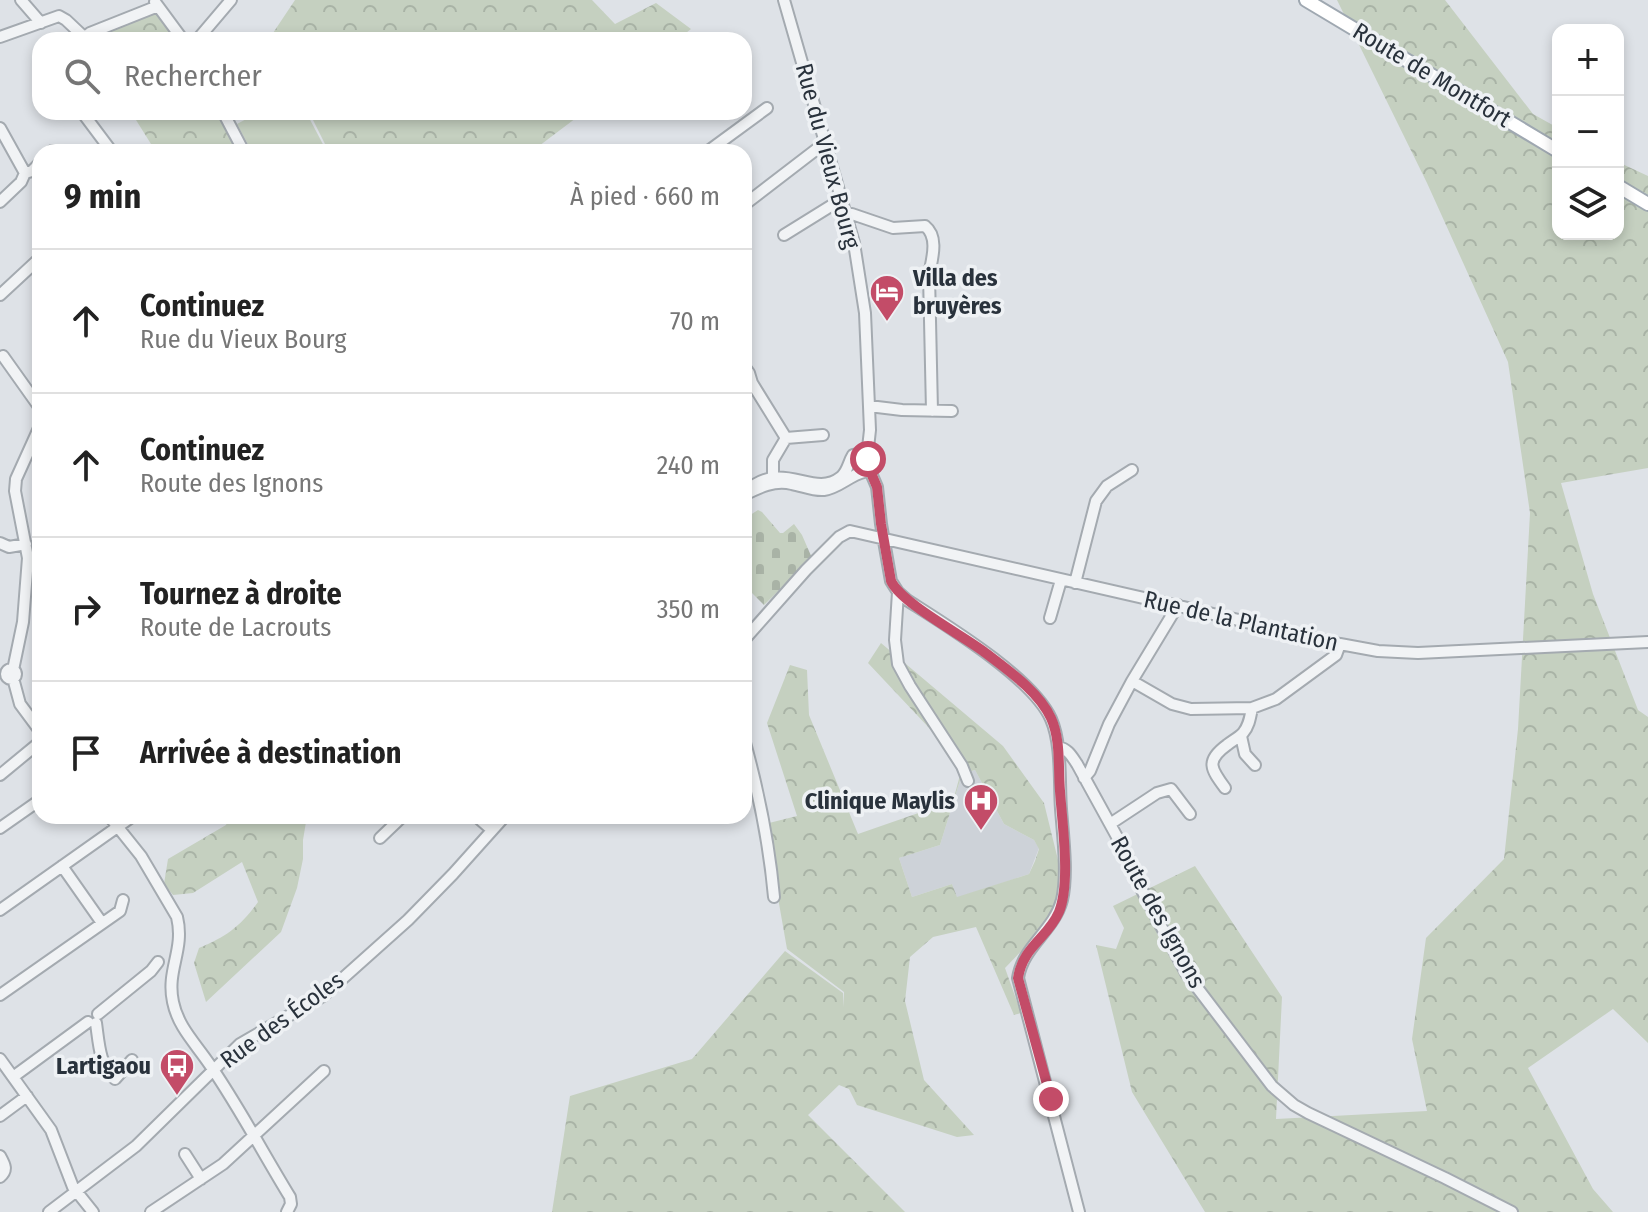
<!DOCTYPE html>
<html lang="fr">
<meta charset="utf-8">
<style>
body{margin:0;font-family:"Fira Sans Condensed",sans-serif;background:#f2f2f2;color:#222}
.controls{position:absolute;right:24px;top:24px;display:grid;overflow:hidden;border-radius:16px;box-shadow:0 4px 12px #0003}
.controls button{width:72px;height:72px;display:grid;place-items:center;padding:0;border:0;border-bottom:2px solid #e0e0e0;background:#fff;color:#222;font:40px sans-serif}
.stop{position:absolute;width:24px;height:24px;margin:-18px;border:6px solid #c34c68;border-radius:50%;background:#fff}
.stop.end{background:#c34c68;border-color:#fff;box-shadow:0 2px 8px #0008}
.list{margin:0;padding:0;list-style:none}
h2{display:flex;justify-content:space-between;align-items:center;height:104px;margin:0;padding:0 32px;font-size:34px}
h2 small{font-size:26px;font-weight:400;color:#767676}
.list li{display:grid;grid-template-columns:52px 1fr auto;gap:24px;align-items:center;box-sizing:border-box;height:144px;padding:0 32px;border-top:2px solid #e0e0e0}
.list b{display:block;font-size:30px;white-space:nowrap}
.list p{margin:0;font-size:26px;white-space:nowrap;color:#767676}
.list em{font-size:26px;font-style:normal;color:#767676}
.icon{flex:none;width:44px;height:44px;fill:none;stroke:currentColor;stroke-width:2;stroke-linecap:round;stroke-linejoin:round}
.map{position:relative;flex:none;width:1648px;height:1212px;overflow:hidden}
.search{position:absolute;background:#fff;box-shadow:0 4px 12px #0003;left:32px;top:32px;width:720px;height:88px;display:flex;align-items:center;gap:20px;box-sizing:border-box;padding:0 28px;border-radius:24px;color:#767676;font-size:30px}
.panel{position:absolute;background:#fff;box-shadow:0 4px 12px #0003;left:32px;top:144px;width:720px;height:680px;border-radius:24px}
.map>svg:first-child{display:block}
</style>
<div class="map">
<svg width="1648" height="1212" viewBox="0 0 1648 1212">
<defs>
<pattern id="forest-crowns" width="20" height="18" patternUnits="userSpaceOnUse" patternTransform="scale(2)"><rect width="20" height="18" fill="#c5d0c0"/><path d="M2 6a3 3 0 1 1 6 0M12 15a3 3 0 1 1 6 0" fill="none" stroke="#a9b3a6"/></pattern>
<pattern id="cemetery-stones" width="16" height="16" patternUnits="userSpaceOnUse" patternTransform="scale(2)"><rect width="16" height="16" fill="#c5d0c0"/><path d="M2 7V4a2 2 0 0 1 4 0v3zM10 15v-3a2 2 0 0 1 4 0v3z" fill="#a9b3a6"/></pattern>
</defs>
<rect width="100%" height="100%" fill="#dee2e7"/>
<path fill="#cdd2d8" d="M975,770l29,54 30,16 5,8 -10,26 -72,24 -5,-14 -40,13 -13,-39 41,-13 22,-71z"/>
<path fill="url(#forest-crowns)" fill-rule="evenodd" d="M295,0h297l23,24 41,-21 35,26 -14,11h-404l-2,-4z
M1337,0h108l88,114 25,14v106h60v-72l30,14v292l-87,15 32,111 45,116 10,7v326l-35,-34 -85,59 65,121 20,23h-408l-73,-120 -36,-147 20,4 8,-21 -11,-22 82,-40 87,131 -6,122 151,-8 -15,-72 14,-101 78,-79 14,-130 12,-216 -22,-151 -81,-179z
M158,8l25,32h-97z
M131,112h91l21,40h-87z
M309,112h275l-53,40h-71l-5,-3 -5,3h-121z
M881,643l122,103 41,57 15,61 2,30 -11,27 -45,47 16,45 -7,2 -38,-88 -43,10 -23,20 -5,44 19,79 50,55 -17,2 -100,-32 -8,-16 -10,-4 -31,30 97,97h-353l18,-116 122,-37 93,-108 58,42 1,14v-15l-57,-43 -22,-125 32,-8 -30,-93 23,-58 17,5 2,45 49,119 95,-33 10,-37 -95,-101zM975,770l29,54 30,16 5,9 -4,12 -6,13 -72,23 -5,-13 -40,13 -13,-39 41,-13 22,-71z
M230,816h77l-4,24v19l-6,29 -16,44 -75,70 -12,-39 5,-15c27,-11 42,-22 59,-46l-16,-40 -49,31 -20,2 -9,-11 4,-25 58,-34z"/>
<path fill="url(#cemetery-stones)" d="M758,510l4,2 18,21h3l11,-9 8,11 10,23 -48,47 -20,-20v-66z"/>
<path fill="#c5d0c0" d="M259,112h47l21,40h-75l-15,-28z"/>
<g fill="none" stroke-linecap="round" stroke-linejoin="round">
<defs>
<path id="minor" d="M21,0l20,23
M784,0l70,243 11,70 5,117 -3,27
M155,2l28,38
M0,37l59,-21 7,4 18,17
M81,40l9,-7 68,-27
M197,40l34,-40
M82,112l30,40
M223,112l21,40
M0,128l25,45
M51,152l1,-1
M707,152l60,-44
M25,173l7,-2 8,-8
M0,202l21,-20 4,-9
M744,205l82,-63
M847,215l5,-1 41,14 32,-2c14,11 7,33 4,49l3,136
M784,235l58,-36
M0,295l40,-37
M3,356l37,52
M744,366l5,7 3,10 34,55 -13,22v21
M869,406l33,4 50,1
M786,438l37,-3
M868,466l9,21 4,37 10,57 7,11 9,8c39,25 125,77 144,119 11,25 8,63 10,90 2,27 7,65 1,91 -8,31 -39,46 -44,78l61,234
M744,493c39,-37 68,7 97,-16 7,-6 7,-14 12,-22l8,-2 7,6v7l-4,6c-14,3 -25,16 -40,18 -11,1 -21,-4 -32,-6 -18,-4 -32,3 -48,11
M0,543l9,4 17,-3
M1075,583l21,-82 11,-15 25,-16
M898,592l-3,48 3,24 12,22 52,80 6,15
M1050,618l11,-38
M744,640l62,-70 33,-33 11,-6c164,37 327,74 490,113l38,7 40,2 230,-11
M6 674a5 5 0 1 1 10 0a5 5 0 1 1-10 0Z
M13,670l10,-48 5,-64 -13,-67 1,-12 24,-53
M13,678l7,26 20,27
M1132,681l40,23 19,5 61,-1 24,-9 60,-44 4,-11
M1241,736l4,18 10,11
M744,739c15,54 25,102 30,158
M1058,747c10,2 13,8 19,17l50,91 9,24 50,94 86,113 22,19 14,8 137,65 67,34
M0,775l40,-33
M1084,778l6,-7 19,-47 23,-43 46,-76
M1225,788c-14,-19 -20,-27 2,-43 5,-4 11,-7 16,-12 6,-7 7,-15 9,-25
M109,816l32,40 36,61c8,33 -11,53 -4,85 5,25 23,42 37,63 29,42 53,88 80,132l1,7 -4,8
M476,816l16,14
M1110,824l47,-31 14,-4 19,25
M0,828l40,-28
M380,838l23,-22
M62,866l40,57
M0,910l133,-94
M0,995l120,-84 3,-11
M98,1014l53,-43 7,-9
M96,1023c3,21 3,41 19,56l17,-19
M0,1059l51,71 22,57 20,25
M13,1077l75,-55
M0,1116l27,-20
M185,1154l16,25
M0,1156c5,9 8,14 0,21
M49,1212l87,-66 104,-102 83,-48 85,-76 45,-46 52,-58
M151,1212l72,-48 101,-93"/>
<path id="major" d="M1306,0l252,151
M1618,186l30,18"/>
</defs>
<use href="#minor" stroke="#a4aab0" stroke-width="14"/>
<use href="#major" stroke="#9fa8b1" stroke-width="16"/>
<use href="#minor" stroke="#f1f3f5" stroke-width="10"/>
<use href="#major" stroke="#fff" stroke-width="12"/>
</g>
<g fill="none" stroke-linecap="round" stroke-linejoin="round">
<path stroke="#c34c68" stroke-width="10" d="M868,459v7l9,21 4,37 10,57c11,23 73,55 96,73 22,17 52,38 64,64 10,22 7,49 9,73 2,32 11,91 -1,121 -11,26 -36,34 -41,66l33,121"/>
</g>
<defs>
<symbol id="hotel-pin" viewBox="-11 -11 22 30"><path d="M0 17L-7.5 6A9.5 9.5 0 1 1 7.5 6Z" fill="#c34c68" stroke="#eef1f4"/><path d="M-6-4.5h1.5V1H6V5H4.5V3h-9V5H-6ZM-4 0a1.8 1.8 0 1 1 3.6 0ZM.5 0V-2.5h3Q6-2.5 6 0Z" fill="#fff"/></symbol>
<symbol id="hospital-pin" viewBox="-11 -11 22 30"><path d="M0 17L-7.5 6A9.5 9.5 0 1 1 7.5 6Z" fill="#c34c68" stroke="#eef1f4"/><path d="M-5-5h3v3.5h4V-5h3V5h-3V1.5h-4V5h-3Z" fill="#fff"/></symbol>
<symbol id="bus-pin" viewBox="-11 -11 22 30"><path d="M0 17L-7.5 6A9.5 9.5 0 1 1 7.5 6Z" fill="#c34c68" stroke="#eef1f4"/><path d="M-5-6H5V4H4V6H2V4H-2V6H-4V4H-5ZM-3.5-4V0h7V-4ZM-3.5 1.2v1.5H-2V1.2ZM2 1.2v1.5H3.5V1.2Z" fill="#fff"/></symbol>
</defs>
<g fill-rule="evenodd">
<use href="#hotel-pin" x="867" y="272" width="40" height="54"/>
<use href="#hospital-pin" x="961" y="781" width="40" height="54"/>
<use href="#bus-pin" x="157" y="1046" width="40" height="54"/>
</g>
<g text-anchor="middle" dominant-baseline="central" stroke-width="7" stroke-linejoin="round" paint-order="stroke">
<g font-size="24" fill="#29323c" stroke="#eef1f4">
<text transform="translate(1432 75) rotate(31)">Route de Montfort</text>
<text transform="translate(828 156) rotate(75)">Rue du Vieux Bourg</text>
<text transform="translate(1241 621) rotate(13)">Rue de la Plantation</text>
<text transform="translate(1158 912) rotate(61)">Route des Ignons</text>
<text transform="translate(282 1020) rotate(-36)">Rue des Écoles</text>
</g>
<g font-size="24" font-weight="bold" fill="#29323c" stroke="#eef1f4" text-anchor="end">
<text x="913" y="278" text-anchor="start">Villa des<tspan x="913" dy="28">bruyères</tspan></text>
<text x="955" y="801">Clinique Maylis</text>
<text x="151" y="1066">Lartigaou</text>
</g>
</g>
</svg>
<div class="controls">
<button>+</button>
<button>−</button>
<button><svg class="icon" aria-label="layers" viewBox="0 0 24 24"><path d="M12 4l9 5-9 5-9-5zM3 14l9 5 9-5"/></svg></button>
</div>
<div class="stop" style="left:868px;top:459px"></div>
<div class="stop end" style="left:1051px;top:1099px"></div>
<div class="search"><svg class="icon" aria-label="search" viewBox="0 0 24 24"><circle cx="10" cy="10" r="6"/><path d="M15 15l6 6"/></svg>Rechercher</div>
<section class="panel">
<h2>9 min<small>À pied · 660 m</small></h2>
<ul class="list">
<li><svg class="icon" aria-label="ahead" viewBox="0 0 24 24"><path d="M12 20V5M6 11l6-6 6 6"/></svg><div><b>Continuez</b><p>Rue du Vieux Bourg</p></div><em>70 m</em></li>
<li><svg class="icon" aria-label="ahead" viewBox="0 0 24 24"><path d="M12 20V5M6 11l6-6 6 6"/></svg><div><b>Continuez</b><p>Route des Ignons</p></div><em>240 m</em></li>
<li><svg class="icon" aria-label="right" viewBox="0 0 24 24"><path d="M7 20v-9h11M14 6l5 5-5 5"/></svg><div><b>Tournez à droite</b><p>Route de Lacrouts</p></div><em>350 m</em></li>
<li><svg class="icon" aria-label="arrive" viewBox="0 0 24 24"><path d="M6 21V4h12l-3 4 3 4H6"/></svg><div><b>Arrivée à destination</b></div></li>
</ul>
</section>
</div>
